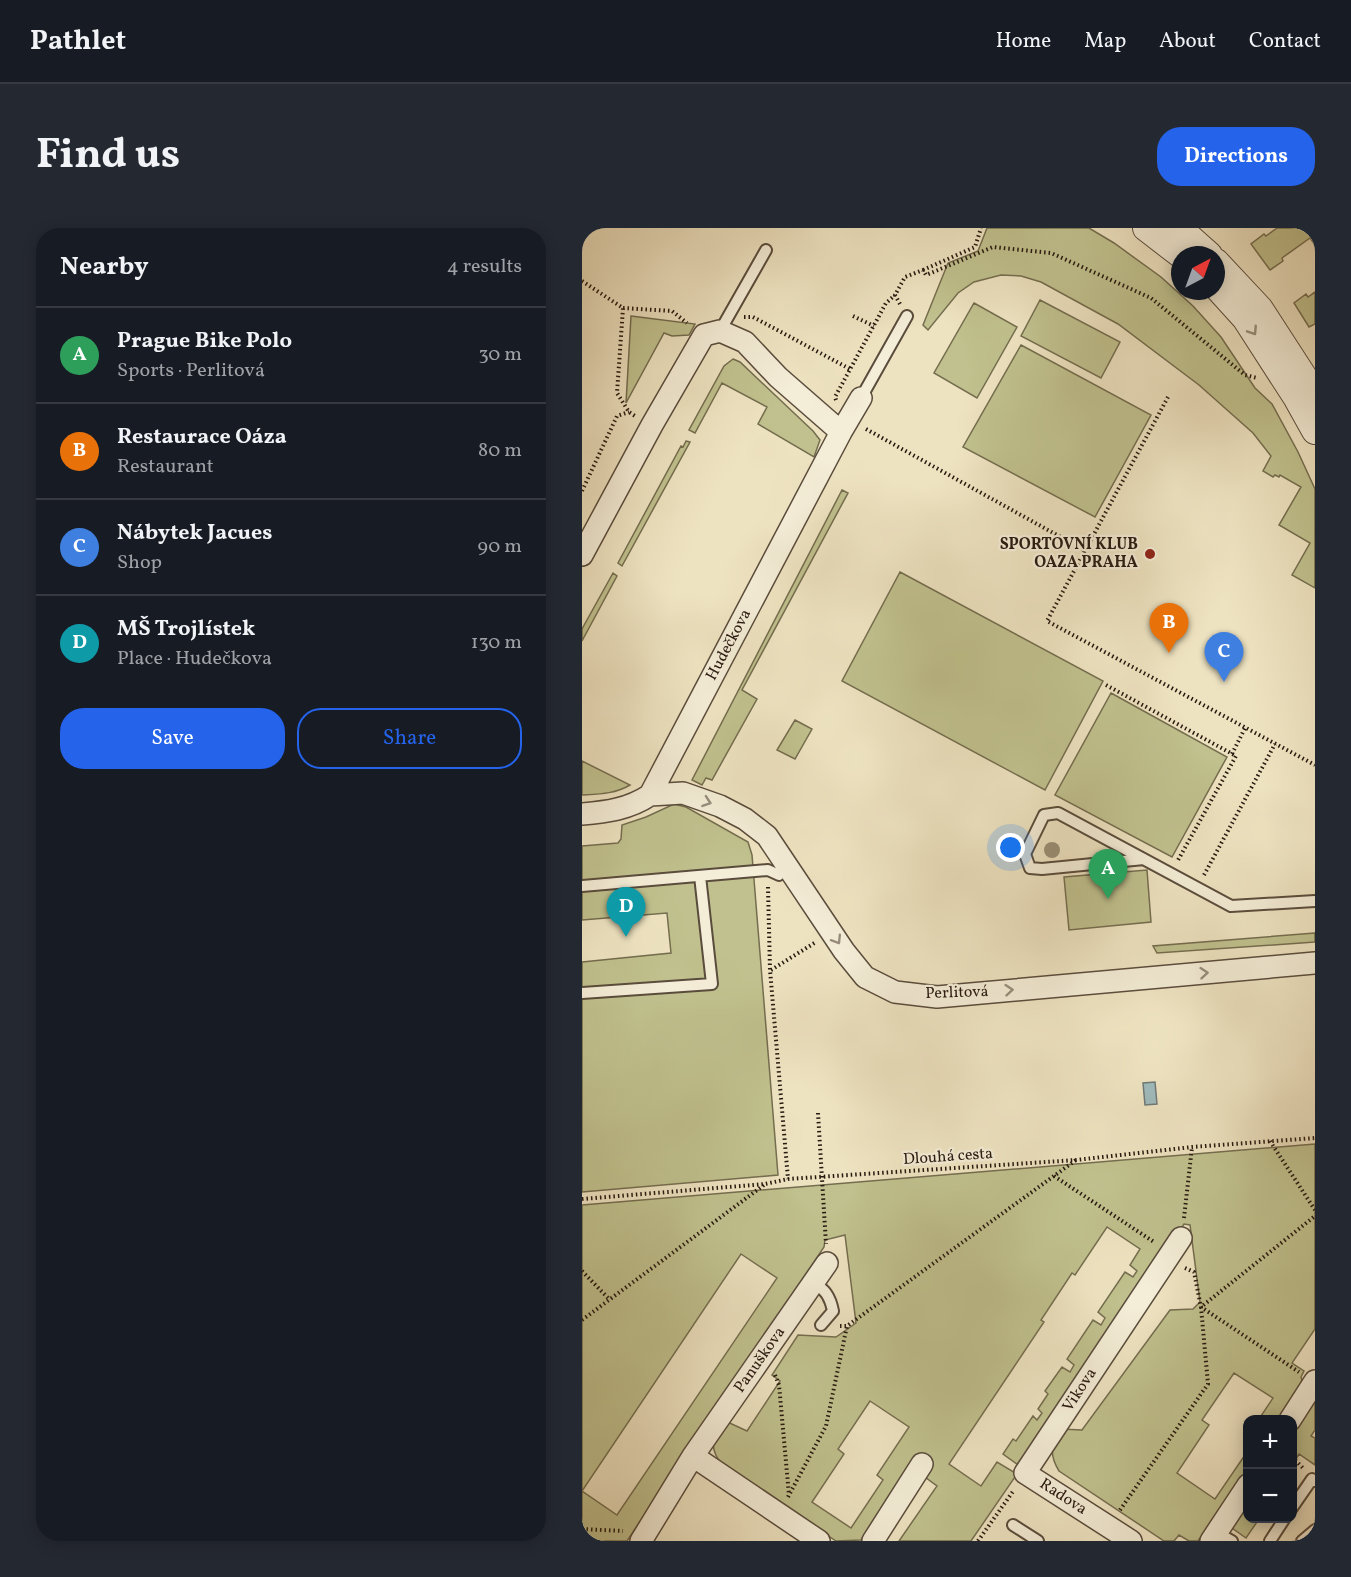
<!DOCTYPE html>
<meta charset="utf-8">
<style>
body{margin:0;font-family:Vollkorn,serif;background:#242831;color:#f1f3f6}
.controls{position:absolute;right:18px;bottom:18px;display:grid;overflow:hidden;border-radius:12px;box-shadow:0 3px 15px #0003}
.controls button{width:54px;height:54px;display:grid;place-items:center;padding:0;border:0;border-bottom:2px solid #363941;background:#171b24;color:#f1f3f6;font:30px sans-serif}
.compass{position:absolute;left:589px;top:18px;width:54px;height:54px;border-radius:50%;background:#171b24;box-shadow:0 3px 15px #0003;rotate:41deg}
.you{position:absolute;left:429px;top:620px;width:21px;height:21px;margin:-15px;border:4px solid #fff;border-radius:50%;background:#1a73e8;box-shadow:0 0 0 9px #1a73e833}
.badge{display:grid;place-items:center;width:39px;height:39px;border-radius:50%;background:#2563eb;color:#fff;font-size:20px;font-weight:700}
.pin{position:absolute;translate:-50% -50px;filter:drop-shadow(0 2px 3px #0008)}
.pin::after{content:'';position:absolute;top:32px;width:21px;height:18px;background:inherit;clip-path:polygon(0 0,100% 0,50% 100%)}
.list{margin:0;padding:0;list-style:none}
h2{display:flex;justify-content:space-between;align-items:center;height:78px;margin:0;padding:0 24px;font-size:26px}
h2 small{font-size:20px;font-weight:400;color:#9ea1a6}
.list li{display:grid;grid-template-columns:39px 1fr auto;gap:18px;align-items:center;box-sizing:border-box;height:96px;padding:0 24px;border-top:2px solid #363941}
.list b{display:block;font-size:22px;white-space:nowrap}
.list p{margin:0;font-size:20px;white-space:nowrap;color:#9ea1a6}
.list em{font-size:20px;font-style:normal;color:#9ea1a6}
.actions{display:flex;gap:12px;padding:18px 24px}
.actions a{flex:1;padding:14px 0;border:2px solid #2563eb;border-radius:24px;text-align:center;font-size:21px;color:#2563eb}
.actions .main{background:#2563eb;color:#fff}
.map{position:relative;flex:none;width:733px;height:1313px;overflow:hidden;border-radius:24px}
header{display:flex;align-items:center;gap:36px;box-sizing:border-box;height:84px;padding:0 30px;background:#171b24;border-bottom:2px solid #363941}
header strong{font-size:28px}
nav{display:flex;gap:33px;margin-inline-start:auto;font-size:21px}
.intro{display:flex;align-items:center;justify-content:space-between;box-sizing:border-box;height:144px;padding:0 36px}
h1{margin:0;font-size:42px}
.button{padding:15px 27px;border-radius:24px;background:#2563eb;color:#fff;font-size:21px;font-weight:700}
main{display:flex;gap:36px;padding:0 36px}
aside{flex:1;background:#171b24;border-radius:24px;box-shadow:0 3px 15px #0003}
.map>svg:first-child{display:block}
</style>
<header>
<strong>Pathlet</strong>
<nav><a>Home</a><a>Map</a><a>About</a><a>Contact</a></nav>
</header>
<div class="intro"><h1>Find us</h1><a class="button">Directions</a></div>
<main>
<aside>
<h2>Nearby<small>4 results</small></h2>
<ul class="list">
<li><span class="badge" style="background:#2e9e5b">A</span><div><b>Prague Bike Polo</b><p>Sports · Perlitová</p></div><em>30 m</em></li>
<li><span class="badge" style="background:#e8710a">B</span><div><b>Restaurace Oáza</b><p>Restaurant</p></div><em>80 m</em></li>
<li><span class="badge" style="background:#3f7fe0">C</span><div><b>Nábytek Jacues</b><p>Shop</p></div><em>90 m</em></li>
<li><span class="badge" style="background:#0f9aa8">D</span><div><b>MŠ Trojlístek</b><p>Place · Hudečkova</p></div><em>130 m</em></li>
</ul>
<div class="actions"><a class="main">Save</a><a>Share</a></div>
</aside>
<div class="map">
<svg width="733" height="1313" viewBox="0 0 733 1313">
<rect width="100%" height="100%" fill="#eee3c1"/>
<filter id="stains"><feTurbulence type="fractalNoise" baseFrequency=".00333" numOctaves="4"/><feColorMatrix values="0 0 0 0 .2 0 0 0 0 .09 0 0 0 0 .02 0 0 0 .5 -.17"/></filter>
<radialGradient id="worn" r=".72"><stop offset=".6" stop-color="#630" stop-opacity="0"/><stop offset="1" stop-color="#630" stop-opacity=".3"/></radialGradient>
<path fill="#c0c18e" stroke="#746d4f" stroke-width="1.5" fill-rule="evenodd" d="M405,0h102l25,15 47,34 32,29 28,31 34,51 17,16 26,48 17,37v99l-23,-13 18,-32 -31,-18 22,-38 -21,-12 -1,2 -4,-2 -2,2 -10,-6 8,-15 -18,-23 -54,-48 -81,-61 -77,-42 -20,-6 -20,-1 -27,7 -16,11 -30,37 -5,-5 25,-62 30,-12z
M695,0h38v17l-5,-7 -28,20 1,3 -13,9 -19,-26 13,-10 2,2z
M733,64v32l-6,3 -15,-24 12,-9 2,3z
M458,72l80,42 -19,36 -80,-42z
M392,75l43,24 -40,71 -43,-25z
M49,88l64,8 -6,11 -17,1 -8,-3 -38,70z
M439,117l130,70 -56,102 -132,-70z
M151,131l7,3 73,69 7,9 -6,17 -56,-33 9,-17 -45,-24 -27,50 -6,-3 35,-64z
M104,213l4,1 -68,124 -4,-3 63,-117 2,1z
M260,262l6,3 -106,197 15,9 -45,81 -6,-2 -4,7 -10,-5z
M318,344l203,109 -58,109 -203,-109z
M31,345l4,3 -35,65v-12z
M529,465l116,64 -55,100 -117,-62z
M213,492l17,9 -17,30 -18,-9z
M0,533l48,24c-15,9 -31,9 -48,10z
M92,576l12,3 62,35 4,13 26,320 -196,17v-230l89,-9 -4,-40 -85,7v-74l36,-3 3,-4 1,-14 24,-8z
M565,642l4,52 -82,8 -5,-53z
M733,705v9l-158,11 -4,-7z
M733,916v185l-23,34 12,8 -3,6 3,10 -22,32h-23l14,-21 -39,-25 -32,47 7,5 -32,48 38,26 32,-47v19l-49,70h-9l-10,-6 -5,6h-10l-105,-70c-10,-16 -8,-26 1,-42l22,1 88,-120 23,-1 7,-7 -10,-77 -6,-1 -163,243 -18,-13 10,-15 3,2 17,-25 4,4 5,-7 -4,-4 10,-15 -3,-3 17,-24 8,5 4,-7 -7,-6 26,-39 8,5 4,-7 -7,-6 27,-40 8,5 4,-6 -7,-6 10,-16 -33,-22 -32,48 -3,-2 -31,47 3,2 -95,142 32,22 16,-24 20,12 -46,67h-72l38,-55 -15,-11 -41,37 -20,28 -25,1 -113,-75c-15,-18 -10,-27 -2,-47l26,12 33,-50 -8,-6 26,-40 38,2 20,-14 -11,-88 -20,5 -1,7 -197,294h-45v-336zM159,1026l36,24 -160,237 -35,-24zM288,1173l39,26 -32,48 6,5 -32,48 -39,-26 32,-48 -6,-5z
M733,1163v39l-4,6 4,2v27l-16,-11 -6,10v-39z
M665,1275l1,15 11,1 -13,19 -14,-10z"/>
<path fill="#9fbbbd" stroke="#6f7a78" stroke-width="1.5" d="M573,854l2,22 -12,1 -2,-22z"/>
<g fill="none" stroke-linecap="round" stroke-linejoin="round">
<defs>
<path id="service" d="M138,103l46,-81
M279,170l46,-82
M562,631l-102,10 -12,-1 -5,-14 19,-39 14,-2 173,93 84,-5
M0,658l186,-16 11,5
M0,765l130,-9 -12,-108
M228,1062l7,-4c10,4 14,15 16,25l-12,14
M710,1280l20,-29 3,2
M431,1297l25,16
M634,1304l16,9
M688,1313l15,-23
M720,1313l13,-11"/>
<path id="minor" d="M259,204l20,-34
M0,327l70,-130 52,-90 16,-4 25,11 33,35 63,55 -191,363c-21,14 -43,17 -68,19
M68,567l33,-2 37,13 25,13 22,17 77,115 21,26 30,15 42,5 378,-34
M708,1192l25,-39
M111,1228l126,85
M59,1313l52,-85 134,-193
M291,1313l49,-77
M549,1313l-106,-68 156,-235
M629,1313l37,-56"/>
<path id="tertiary" d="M564,0l35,27
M597,0l30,27
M634,34l44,47 55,85
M634,58l29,32 51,79 19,34"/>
</defs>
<use href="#service" stroke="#5a4c3c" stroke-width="14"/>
<use href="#minor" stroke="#5a4c3c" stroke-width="24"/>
<use href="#tertiary" stroke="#5a4c3c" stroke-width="28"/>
<path stroke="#281910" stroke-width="4" stroke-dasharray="1.5 3" stroke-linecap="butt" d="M341,42l52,-23 6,-19
M0,53l41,27 -6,85 12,19 6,4
M318,76l-5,-9 10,-18 18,-7 3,5 67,-28 58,6 100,45 94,77 12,3
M41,80l49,3 15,12
M271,88l21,10
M162,89h9l97,52
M586,169l-121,224 268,144
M254,172l-1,-3 51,-94 9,-8
M284,201l218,121
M0,263l35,-75 12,-4
M524,457l130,71 -59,106
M650,526l13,-26
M622,647l71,-131
M186,659l2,83 18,209
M189,742l45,-28
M236,885l8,131
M688,913l45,69
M472,948l100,66
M0,971l183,-15 23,-5 288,-19 116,-13 123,-9
M602,990l8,-71
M603,1040l9,4 7,35 98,65
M0,1043l28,29
M0,1092l182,-135
M258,1098h7l229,-166
M193,1147l4,10 10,110
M710,1229l12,12
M206,1269l38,-71 21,-100
M538,1282l88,-126 -7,-77 114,-91
M0,1301l41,2
M0,1305l3,8
M396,1313l36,-51"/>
<use href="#service" stroke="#f4edd7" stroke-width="10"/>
<use href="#minor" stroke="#f4edd7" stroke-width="21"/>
<use href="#tertiary" stroke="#f4edd7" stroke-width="26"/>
</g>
<circle fill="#9a8f75" cx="470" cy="622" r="8"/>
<defs><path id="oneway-chevron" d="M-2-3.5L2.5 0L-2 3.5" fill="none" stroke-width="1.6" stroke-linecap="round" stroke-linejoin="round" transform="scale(1.5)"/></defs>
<g stroke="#988e7d">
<use href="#oneway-chevron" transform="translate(671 103) rotate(57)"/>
<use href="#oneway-chevron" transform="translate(125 574) rotate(19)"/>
<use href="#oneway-chevron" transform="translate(255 712) rotate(58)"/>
<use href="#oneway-chevron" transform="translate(622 745) rotate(-5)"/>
<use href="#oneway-chevron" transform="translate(427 762) rotate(-5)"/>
</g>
<circle fill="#8f2418" stroke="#f4edd7" stroke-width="2" cx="568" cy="326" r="6"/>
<g text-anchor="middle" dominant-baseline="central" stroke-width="4.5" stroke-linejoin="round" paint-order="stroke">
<g font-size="16" font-weight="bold" fill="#281910" stroke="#f4edd7" text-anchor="end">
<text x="556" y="317">SPORTOVNÍ KLUB<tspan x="556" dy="18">OAZA PRAHA</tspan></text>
</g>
<g font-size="16" fill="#281910" stroke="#f4edd7">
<text transform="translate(147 417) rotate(-62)">Hudečkova</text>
<text transform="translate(375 765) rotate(-2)">Perlitová</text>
<text transform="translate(366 929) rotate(-4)">Dlouhá cesta</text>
<text transform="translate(178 1132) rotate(-55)">Panuškova</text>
<text transform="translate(498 1162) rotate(-57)">Vikova</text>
<text transform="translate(481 1269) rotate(33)">Radova</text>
</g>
</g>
<rect width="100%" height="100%" filter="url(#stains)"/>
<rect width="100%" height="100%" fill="url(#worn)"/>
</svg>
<div class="controls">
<button>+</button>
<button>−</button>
</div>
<svg class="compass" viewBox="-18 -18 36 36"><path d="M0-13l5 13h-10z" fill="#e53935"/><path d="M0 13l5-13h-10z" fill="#9ea1a6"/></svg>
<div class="you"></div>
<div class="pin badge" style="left:526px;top:671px;background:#2e9e5b">A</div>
<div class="pin badge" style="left:587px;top:425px;background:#e8710a">B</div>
<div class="pin badge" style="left:642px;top:454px;background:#3f7fe0">C</div>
<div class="pin badge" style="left:44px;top:709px;background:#0f9aa8">D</div>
</div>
</main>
